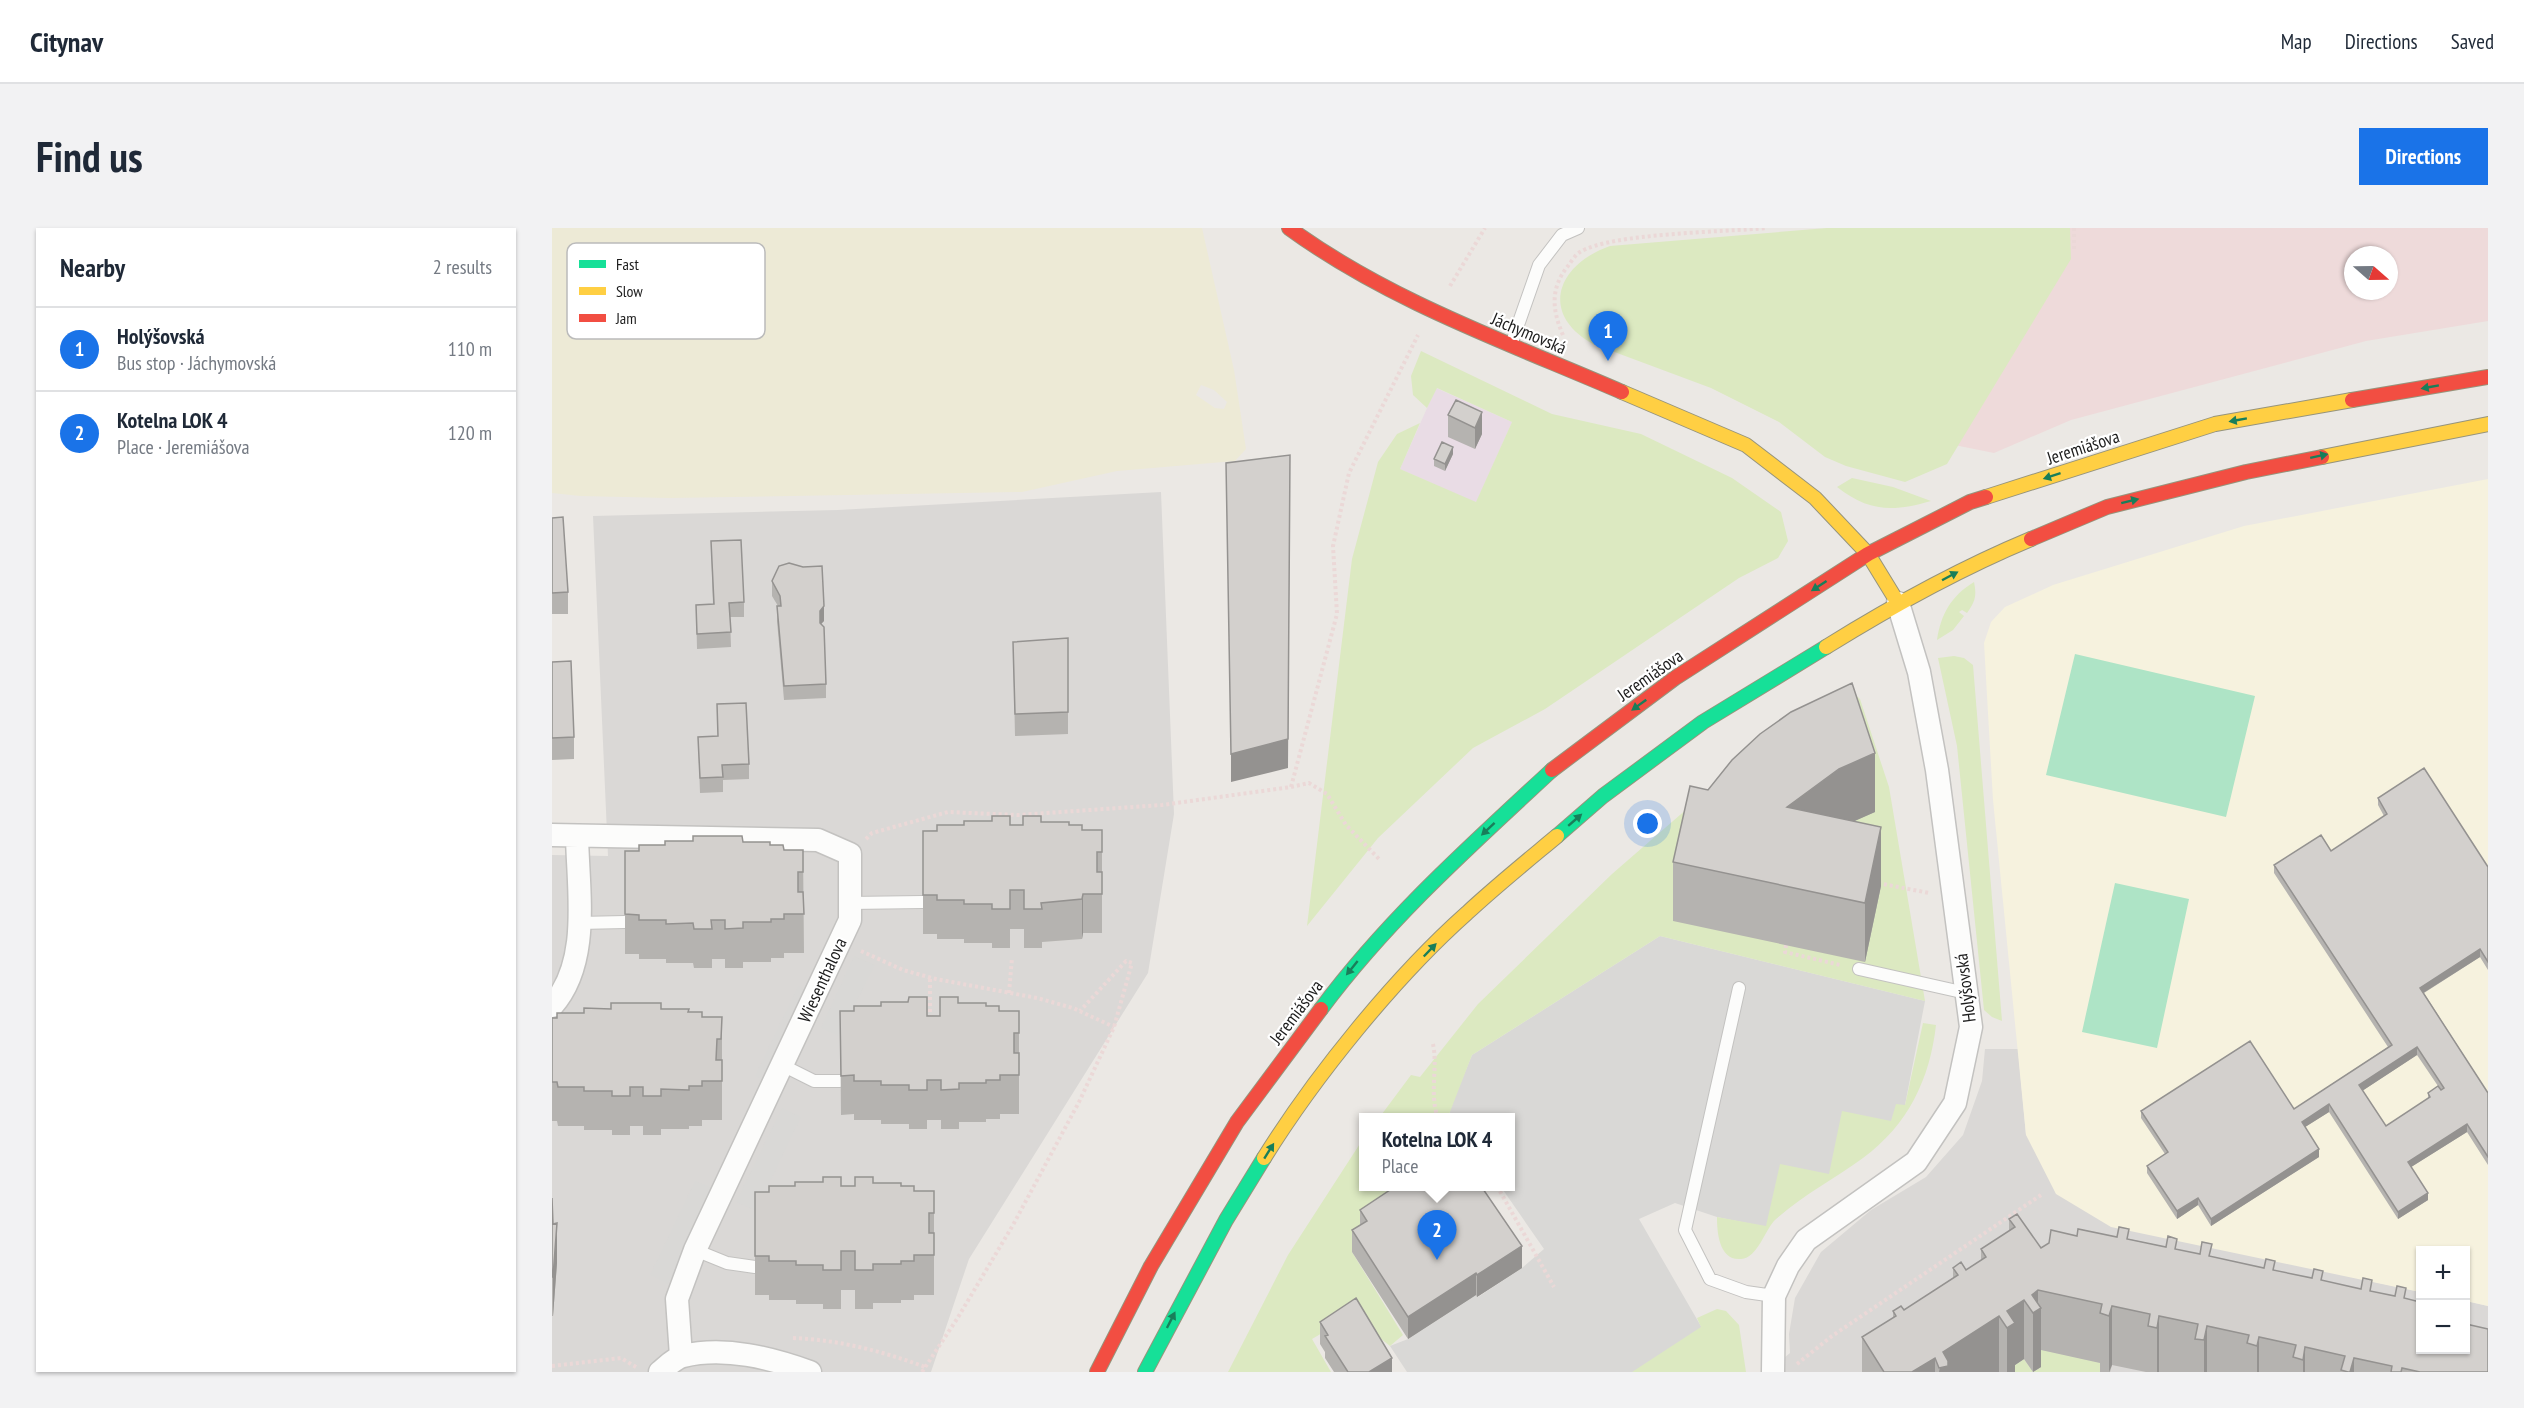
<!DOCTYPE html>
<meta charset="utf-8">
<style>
body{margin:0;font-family:"PT Sans Narrow",sans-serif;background:#f2f2f3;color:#1f2937}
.controls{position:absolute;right:18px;bottom:18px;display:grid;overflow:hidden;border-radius:0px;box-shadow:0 2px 4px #0004}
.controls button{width:54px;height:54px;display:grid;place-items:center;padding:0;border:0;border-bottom:2px solid #e0e1e3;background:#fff;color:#1f2937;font:30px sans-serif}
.compass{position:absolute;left:1792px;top:18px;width:54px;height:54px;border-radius:50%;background:#fff;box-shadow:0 2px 4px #0004;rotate:110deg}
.you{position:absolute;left:1096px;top:596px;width:21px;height:21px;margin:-15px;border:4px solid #fff;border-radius:50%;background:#1a73e8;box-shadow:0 0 0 9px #1a73e833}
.badge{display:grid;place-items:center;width:39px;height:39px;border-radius:50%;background:#1a73e8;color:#fff;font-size:20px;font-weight:700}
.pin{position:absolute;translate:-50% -50px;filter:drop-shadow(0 2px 3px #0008)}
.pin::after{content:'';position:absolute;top:32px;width:21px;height:18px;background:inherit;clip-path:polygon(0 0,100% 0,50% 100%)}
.popup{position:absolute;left:807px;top:885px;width:156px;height:78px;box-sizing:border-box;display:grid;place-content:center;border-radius:0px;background:#fff;filter:drop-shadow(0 2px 4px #0005);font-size:20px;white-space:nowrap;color:#747a83}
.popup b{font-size:22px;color:#1f2937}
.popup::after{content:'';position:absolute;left:50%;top:100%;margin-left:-12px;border:12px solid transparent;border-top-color:#fff}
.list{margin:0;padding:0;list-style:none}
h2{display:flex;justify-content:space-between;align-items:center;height:78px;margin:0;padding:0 24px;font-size:26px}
h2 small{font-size:20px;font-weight:400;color:#747a83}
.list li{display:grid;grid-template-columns:39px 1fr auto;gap:18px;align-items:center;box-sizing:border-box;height:84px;padding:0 24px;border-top:2px solid #e0e1e3}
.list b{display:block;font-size:22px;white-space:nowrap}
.list p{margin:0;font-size:20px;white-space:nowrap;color:#747a83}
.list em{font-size:20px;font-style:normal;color:#747a83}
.map{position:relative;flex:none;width:1936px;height:1144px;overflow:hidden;border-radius:0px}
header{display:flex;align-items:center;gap:36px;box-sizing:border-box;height:84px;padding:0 30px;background:#fff;border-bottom:2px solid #e0e1e3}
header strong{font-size:28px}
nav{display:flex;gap:33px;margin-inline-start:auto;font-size:21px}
.intro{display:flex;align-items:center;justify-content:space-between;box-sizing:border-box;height:144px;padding:0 36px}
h1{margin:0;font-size:42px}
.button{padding:15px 27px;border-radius:0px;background:#1a73e8;color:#fff;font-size:21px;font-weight:700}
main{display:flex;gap:36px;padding:0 36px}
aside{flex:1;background:#fff;border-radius:0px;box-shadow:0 2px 4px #0004}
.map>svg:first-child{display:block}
</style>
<header>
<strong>Citynav</strong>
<nav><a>Map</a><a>Directions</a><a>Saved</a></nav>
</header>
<div class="intro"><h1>Find us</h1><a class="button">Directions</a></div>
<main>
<aside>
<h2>Nearby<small>2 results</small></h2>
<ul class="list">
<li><span class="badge">1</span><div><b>Holýšovská</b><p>Bus stop · Jáchymovská</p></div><em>110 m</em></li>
<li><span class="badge">2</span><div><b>Kotelna LOK 4</b><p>Place · Jeremiášova</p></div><em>120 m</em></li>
</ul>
</aside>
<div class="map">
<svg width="1936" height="1144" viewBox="0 0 1936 1144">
<rect width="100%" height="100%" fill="#ebe8e4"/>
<path fill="#dad8d6" d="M609,264l13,322 -26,159 -179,286 -38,113h-379v-517l56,1 -15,-340 245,-6z
M1433,821h33l8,86 303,137 91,20v58h46v-49l22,5v66h-721l23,-19 -1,-19 6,-36 26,-46 50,-42 55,-33 37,-42 19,-54z"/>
<path fill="#eedada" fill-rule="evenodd" d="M1309,0h627v93l-122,20 -295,79 -77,33 -228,-46zM1801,27h36v36h-36z"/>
<path fill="#e9dce5" d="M884,160l76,34 -36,81 -76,-34z"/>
<path fill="#f6f2de" d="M1936,251v827l-22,-5v-51h-46v42l-309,-65 -55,-33 -30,-59 -33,-335 -9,-157 7,-21 14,-15 48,-22 191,-59z"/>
<path fill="#d9d8d6" d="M1108,708l265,65 -20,104 -13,16 -126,106 -49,-10 -42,-14 -36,16 63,109 -66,44h-229l-17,-26 18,-7 68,-44 2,2 44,-29 22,-19 -43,-62 9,-1v-68l-57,-1 -4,-6 23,-56z
M302,728l21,9 -36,71 -18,-8z
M246,758l15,7 -42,92 -16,-9z
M230,880l19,9 -45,94 -20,-9z
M143,953l19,8 -46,95 -18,-9z"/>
<path fill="#edead6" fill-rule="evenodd" d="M0,0h650l32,142 12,79 -11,12 -118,10 -95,21 -353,6 -89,-2 -28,-3zM649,157l13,5 13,12 -3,7 -9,-1 -19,-13z"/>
<path fill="#dce9c1" d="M1275,0h243l1,31 -124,205 -42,18 -59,-16 -21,-9 -46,-35 -68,-34 -118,-44c-55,-31 -35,-80 17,-98z
M869,123l131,63 89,20 91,44 49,34 7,29 -10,17 -39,20 -194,131 -72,39 -95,90 -71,88 45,-367 26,-97 19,-28 23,-11 -20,46 76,33 36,-80 -75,-34 -10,20 -14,-13 -2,-19z
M1300,250l41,9 38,14c-38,11 -62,11 -94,-14z
M1422,354c3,14 1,20 -7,31l-5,-3 -3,2 5,4 -11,14 -16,10c4,-26 14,-44 37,-58z
M1402,428l10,2 9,7 29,356 -10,-4 -8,-7 -27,-264 -19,-88z
M1299,463l9,8 29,88 36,214 -265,-65 -188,119 -24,62 -69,1 32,-43 9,2 58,-73 134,-130 137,-119z
M1371,795l13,2c-6,54 -28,100 -73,133 -29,21 -60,37 -87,61 -11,10 -18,39 -35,40 -22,2 -24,-27 -24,-42l49,9 14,-62 49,10 13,-63 49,10 5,-17 9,1z
M811,911l1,47 37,1 -49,65 51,83 -13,11 -20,-16 -41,-1 -17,10 19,33h-103l60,-117z
M1165,1081l9,2 13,14 7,47h-114l69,-45 -4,-9z
M1486,1121l64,14 -2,9h-67l8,-5z
M1472,1131l9,13h-25l-1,-2z"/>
<path fill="#aee4c6" d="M1523,426l180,42 -29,121 -180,-42z
M1563,655l74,16 -32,149 -75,-16z"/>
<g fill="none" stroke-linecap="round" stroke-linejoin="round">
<defs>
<path id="lane" d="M959,117l28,-80 23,-30 16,-7
M298,675l73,-1
M27,695l46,-1
M1307,741l107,24
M1187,760l-54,242 25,49 36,13 28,4
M230,837l32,16h26
M143,1022l32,13 28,4"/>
<path id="street" d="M0,607l266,5 32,14v66l-155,330 -18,49 4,57
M0,778c39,-44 26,-115 25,-170
M108,1144c6,-5 15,-14 23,-16 42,-10 88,2 127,16
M1221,1144l1,-76 14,-30 18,-26 110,-78 39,-59 16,-76 -34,-257 -18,-98 -21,-69"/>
<path id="fast" d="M1005,608l46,-40 100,-74 123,-75
M769,781c67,-90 149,-163 231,-239
M593,1144l81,-152 38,-62"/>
<path id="slow" d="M1070,164l124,53 69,53 53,56 30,49
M1770,229l166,-33
M1434,269l229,-73 137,-24
M1274,419c66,-41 133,-78 205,-108
M712,930c51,-82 131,-181 203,-245 29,-27 60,-52 90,-77"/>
<path id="jam" d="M737,0c100,73 220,115 333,164
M1800,172l136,-23
M1479,311l76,-32 139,-35 76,-15
M1000,542l123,-92 193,-124 102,-52 16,-5
M545,1144l54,-106 86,-144 84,-113"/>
</defs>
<use href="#lane" stroke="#c3c2c0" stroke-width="14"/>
<use href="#street" stroke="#c3c2c0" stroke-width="25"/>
<use href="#fast" stroke="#96947c" stroke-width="16"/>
<use href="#slow" stroke="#96947c" stroke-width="16"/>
<use href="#jam" stroke="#96947c" stroke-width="16"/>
<path stroke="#ebd8d7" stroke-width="4" stroke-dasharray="3 3" stroke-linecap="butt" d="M1522,0v21
M898,58l35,-58
M1011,107c-11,-25 -13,-47 5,-69 3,-4 7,-11 12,-14 31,-19 145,-20 187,-24
M739,559l18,-4 18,11 19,31 34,35
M314,611l6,-6 76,-21 70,3 144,-10 129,-18 46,-173 -4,-68 16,-73 69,-138
M1326,655l51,10
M1234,717l-1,7 55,13
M309,723l42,19 33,9 101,19 36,10 41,19
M457,765l3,-35
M378,790v-41
M881,816c5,23 -4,51 5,74
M945,958l57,101
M241,1110c46,2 89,13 132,29
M1245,1136l35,-28 209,-141
M0,1138l69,-8 15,9
M370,1144l35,-53 56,-94 66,-123 35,-75 18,-64 -6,-2 -46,50"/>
<use href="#lane" stroke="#fcfcfb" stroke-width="12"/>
<use href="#street" stroke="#fcfcfb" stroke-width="22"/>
<use href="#fast" stroke="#16e098" stroke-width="14"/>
<use href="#slow" stroke="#ffcf43" stroke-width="14"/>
<use href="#jam" stroke="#f24e42" stroke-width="14"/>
</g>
<path fill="#b5b3b0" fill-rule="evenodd" d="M904,172l26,34 -7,15 -27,-12v-22z
M901,226l-8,17 -11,-5v-7z
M0,290l16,74v22h-16z
M159,313l33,61v15h-14l1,30 -34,2 -1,-44 17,-1z
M220,353l52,40 -3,3 5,60v14l-42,2 -7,-79 1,-15 -6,-10z
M516,410v96l-53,2 -2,-94z
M0,434l22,75v22l-22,1z
M165,476l32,60v15l-26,1v12l-23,1 -2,-56 20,-1z
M1156,562l167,22 -21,9 27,65 -16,76 -192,-41v-59z
M1826,570l110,69v103l-8,-13 -56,36 64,100v72l-21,-33 -56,35 17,33 -30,19 -69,-107 -24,15 14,30 -108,69 -13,-21 -21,14 -30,-46v-7l18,-12 -24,-36v-7l153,-2 94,-62 -114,-174v-8l57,-14 53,-35 -6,-11zM1865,827l21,31 -10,7v6l-42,27 -24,-35z
M489,594l28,3 13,5h20v103h-19l-1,6 -40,3v6h-18v-19h-14v19h-18v-5h-28v-4h-27v-5h-14v-103l100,-6z
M191,614l27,3 14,5h19l1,103h-20v5h-13v4h-28v6h-18v-9h-13v9h-18l-1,-5h-27v-4h-27v-5h-14v-103h14l26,-6z
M406,775l28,3 13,5h20v103h-19v5h-14v3h-27v7h-18v-9h-14v9h-18v-5h-28v-4h-27v-6l-13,1 -1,-104 100,5z
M109,781l28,3 13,5h20v103h-20v6h-13v3h-28v6h-18v-9h-13v9h-18v-5h-28v-4h-26l-1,-5h-5v-103z
M321,955l28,3 13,5h20v104h-20v5h-13v3h-28v6h-18v-19h-14v19h-18v-5h-27v-4h-27v-5h-14v-103h14l26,-6h60z
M0,970l1,26 4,39 -4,53h-1z
M808,982l162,58 -45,29 -1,-2 -68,44 -56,-87v-22l8,-5z
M1457,991l32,29 36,-12 52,3 277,60 14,15 68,58h-342l-34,-7 -2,7h-10v-9l-59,-13v17l-8,5 -9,-13 -9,6v7h-153v-35l31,-19v-7l11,-1 49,-32v-10l13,2 15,-10v-11l28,-18z
M768,1094l72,50h-58l-9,-14v-6l-5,-8z"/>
<path fill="#949290" d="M930,184v22l-7,15v-21z
M901,219v7l-8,17v-7z
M738,227l-2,313 -57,14v-28z
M272,378v15l-4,4v-14z
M1323,525v59l-36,16 -52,-21 52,-38z
M1329,599v59l-16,76v-59z
M531,666v39l-1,6v-40z
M1928,721v8l-60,38v-7z
M1865,819v8l-58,38v-8z
M1777,876v8l-27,17v-7z
M1915,896v8l-59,37v-7z
M1767,921v8l-108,69v-7z
M1876,965v7l-30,19v-7z
M1646,970v7l-21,14v-8z
M5,995v40l-4,53v-39z
M970,1018v22l-45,29v-22z
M924,1045v22l-68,44v-22z
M1486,1062v19l3,-1v59l-8,5v-59l-1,-18z
M1472,1072v59l-9,6v7h-8v-61z
M1560,1078v59l-3,7v-56z
M1447,1088v56h-60l4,-20z
M1607,1088v56h-2v-44z
M1655,1098v46h-3v-32z
M1707,1109v35h-2v-26z
M1753,1119v25h-2v-12z
M840,1130v14h-23z
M1383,1130v14h-23z
M1802,1130v14h-4z"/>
<path fill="#d3d0cd" stroke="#949290" stroke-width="1.5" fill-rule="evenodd" d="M904,172l26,12 -7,16 -27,-13z
M890,214l11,5 -8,17 -11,-5z
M738,227l-2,284 -57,15 -5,-291z
M11,289l5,75 -16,1v-75z
M189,312l3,62 -15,1 2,29 -34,2 -1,-29 18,-1 -3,-63z
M237,335l14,4 19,-1 2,40 -4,5v12l4,4 2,57 -42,2 -7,-80h4l-1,-10 -8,-15 7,-15z
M516,410v74l-53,2 -2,-72z
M19,433l3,76 -22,1v-76z
M1300,455l23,70 -36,16 -52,38 94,20 -16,76 -192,-41 17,-76 18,4 24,-30 28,-26 31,-22z
M194,475l3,61 -27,1 1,12 -23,1 -2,-41 20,-1 -1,-32z
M1872,540l64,99v95l-8,-13 -60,39 68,105v64l-21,-33 -59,38 20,31 -30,19 -69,-108 -27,18 17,27 -108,70 -13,-21 -21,13 -30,-45 21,-14 -27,-41 109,-70 44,68 98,-64 -118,-180 47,-30 10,16 56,-37 -9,-16zM1865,819l27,41 -3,2 -3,-4 -10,7 2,4 -44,29 -27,-41z
M440,588h18v9h13v-9h18v6h28v3h13v5h20v22h-5v20h5v22h-19l-1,5 -41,4 1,6h-18v-19h-14v19h-18v-5h-28v-4h-27v-5h-14v-64h14v-6h27v-4h28z
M141,608h49l1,6h27v3h13l1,5h19v22h-5v20h5l1,22h-20v5h-13v3h-28v6l-18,1v-9h-14l1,9h-18l-1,-6 -27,1v-4h-27v-5l-14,-1v-63h14v-6h26v-4h28z
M357,769h18v19h13v-19h18v6h28v3h13v5h20v22h-5v20h5v22h-19v5h-14v3h-27v6l-18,1v-10h-14v10h-18v-5h-28v-4h-27v-6l-13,1 -1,-65h14v-5h27v-4h27z
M59,775h50v6h28l-1,3h14v5h20l-1,22h-4l-1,21h6v21h-20v5h-13v4l-28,-1v7h-18v-9h-13v9h-18v-5h-28v-4h-26l-1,-5h-5v-64h5v-5h27v-5l27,1z
M271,949h18v9h14v-9h18v6h28v3h13v5h20v22h-5v20h5v22h-20v6h-13v3h-28v6h-18v-19h-14v19h-18v-5h-27v-4h-27v-5h-14v-64h14v-6h26v-4h28z
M844,958h85l41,60 -45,29 -1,-2 -68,44 -56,-87 15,-9 -7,-11z
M0,970l1,26 4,-1 -4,54h-1z
M1465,986l24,34 8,-5 2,-13 26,6 1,-7 39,8 2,-10 10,2 -2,10 39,8 2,-11 9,3 -2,10 25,5 2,-12 10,2 -3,12 55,12 2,-9 9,2 -2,9 39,8 2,-9 9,2 -2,9 40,9 2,-11 9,2 -2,11 25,5 2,-10 9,2 -2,10 16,4 -3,11 4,1v36h45v-26l22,5v43h-68l-18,-4 -1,4h-10l1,-6 -38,-8 -4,14h-2l-7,-2 4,-14 -40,-9 -2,13 -10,-3 3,-12 -37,-8 -2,9 -10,-3 2,-8 -42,-9 -3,14 -9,-1 3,-15 -39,-8 -2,12 -9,-2 2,-12 -38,-8 -3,10 -9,-3 2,-9 -64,-14 -6,5 9,13 -8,5 -9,-13 -17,11 8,12 -8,5 -8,-12 -56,36 5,9v5l-9,2 -4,-10 -23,14h-28l-22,-35 34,-21 -3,-5 8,-5 3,4 54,-35 -5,-7 8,-6 5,8 20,-13 -5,-8 34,-22 -6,-8z
M804,1070l36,60 -23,14h-21l-23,-36 3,-1 -8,-13z"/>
<defs><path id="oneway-solid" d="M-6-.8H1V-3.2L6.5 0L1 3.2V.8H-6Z" transform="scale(1.5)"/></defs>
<g fill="#197e5a">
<use href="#oneway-solid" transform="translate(1878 159) rotate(170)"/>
<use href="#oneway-solid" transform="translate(1686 192) rotate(170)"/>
<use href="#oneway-solid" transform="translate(1767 228) rotate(-12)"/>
<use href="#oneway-solid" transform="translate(1500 248) rotate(162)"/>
<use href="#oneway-solid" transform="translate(1578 273) rotate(-14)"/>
<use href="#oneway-solid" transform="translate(1398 348) rotate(-28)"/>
<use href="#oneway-solid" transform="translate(1267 358) rotate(147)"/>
<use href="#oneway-solid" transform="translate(1087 477) rotate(144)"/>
<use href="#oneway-solid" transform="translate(1023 592) rotate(-41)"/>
<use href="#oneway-solid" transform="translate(936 601) rotate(137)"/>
<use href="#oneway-solid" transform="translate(878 722) rotate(-46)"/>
<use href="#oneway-solid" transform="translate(800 740) rotate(129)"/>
<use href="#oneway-solid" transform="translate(717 923) rotate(-58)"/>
<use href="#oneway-solid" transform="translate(619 1092) rotate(-63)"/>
</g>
<g text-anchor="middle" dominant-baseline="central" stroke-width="4.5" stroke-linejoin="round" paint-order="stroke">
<g font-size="18" fill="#1c1c1c" stroke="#fff">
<text transform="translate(977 105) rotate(23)">Jáchymovská</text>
<text transform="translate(1531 219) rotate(-18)">Jeremiášova</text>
<text transform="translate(1098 447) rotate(-35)">Jeremiášova</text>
<text transform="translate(270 752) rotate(-65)">Wiesenthalova</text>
<text transform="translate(1413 760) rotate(-97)">Holýšovská</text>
<text transform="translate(744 784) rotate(-53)">Jeremiášova</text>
</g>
</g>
<rect x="15" y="15" width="198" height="96" rx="9" fill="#fff" stroke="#bbb" stroke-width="1.5"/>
<rect x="27" y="32" width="27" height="8" fill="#16e098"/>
<rect x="27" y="59" width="27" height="8" fill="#ffcf43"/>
<rect x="27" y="86" width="27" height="8" fill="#f24e42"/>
<g font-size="16" fill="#1c1c1c">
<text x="64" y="42">Fast</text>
<text x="64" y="69">Slow</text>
<text x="64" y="96">Jam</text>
</g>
</svg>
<div class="controls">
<button>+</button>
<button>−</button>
</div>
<svg class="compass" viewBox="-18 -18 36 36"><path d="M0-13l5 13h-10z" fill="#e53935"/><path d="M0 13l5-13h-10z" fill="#747a83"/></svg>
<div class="you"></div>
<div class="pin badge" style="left:1056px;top:133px">1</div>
<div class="pin badge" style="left:885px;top:1032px">2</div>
<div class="popup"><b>Kotelna LOK 4</b>Place</div>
</div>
</main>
